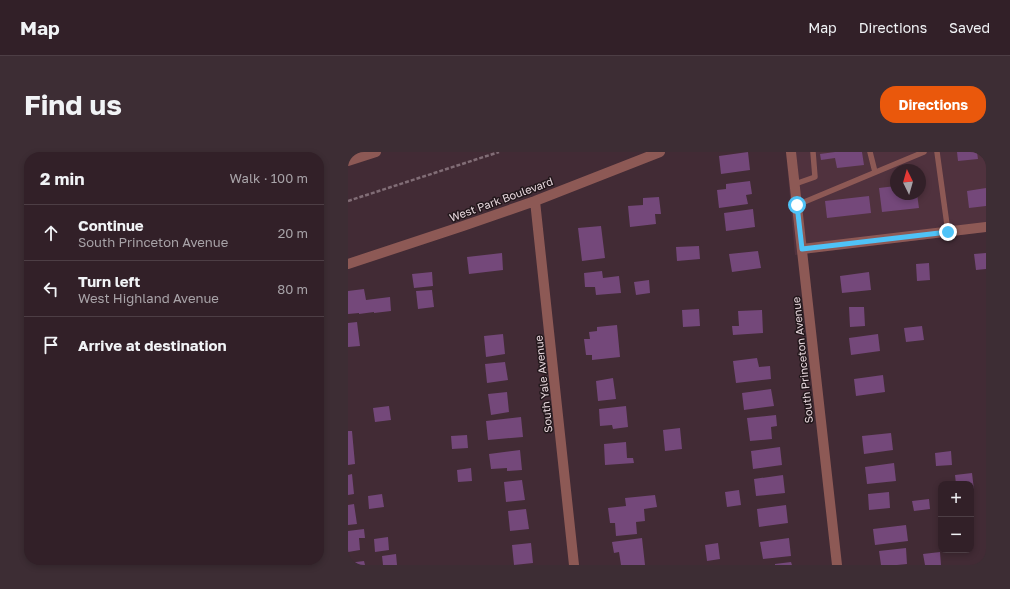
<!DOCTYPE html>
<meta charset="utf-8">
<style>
body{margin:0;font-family:"Golos Text",sans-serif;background:#3d2d34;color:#f1f3f6}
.controls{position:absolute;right:12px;bottom:12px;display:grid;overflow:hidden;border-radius:8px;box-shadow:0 2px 6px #0003}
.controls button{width:36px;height:36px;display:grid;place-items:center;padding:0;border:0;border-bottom:1px solid #4d3e45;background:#322028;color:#f1f3f6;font:20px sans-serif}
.compass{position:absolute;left:542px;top:12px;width:36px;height:36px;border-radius:50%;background:#322028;box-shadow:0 2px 6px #0003;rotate:355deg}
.stop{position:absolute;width:12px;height:12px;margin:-9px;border:3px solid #4fc3f7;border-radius:50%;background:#fff}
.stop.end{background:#4fc3f7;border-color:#fff;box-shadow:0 1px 4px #0008}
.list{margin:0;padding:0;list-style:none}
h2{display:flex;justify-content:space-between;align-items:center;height:52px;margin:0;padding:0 16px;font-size:17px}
h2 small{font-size:13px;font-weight:400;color:#a8a3a8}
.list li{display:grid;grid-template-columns:26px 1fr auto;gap:12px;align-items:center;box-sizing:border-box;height:56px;padding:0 16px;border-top:1px solid #4d3e45}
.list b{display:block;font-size:15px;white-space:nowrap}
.list p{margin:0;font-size:13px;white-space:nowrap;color:#a8a3a8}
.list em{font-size:13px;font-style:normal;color:#a8a3a8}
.icon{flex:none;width:22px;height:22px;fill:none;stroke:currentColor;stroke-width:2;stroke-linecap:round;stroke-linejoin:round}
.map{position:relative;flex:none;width:638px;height:413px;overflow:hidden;border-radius:16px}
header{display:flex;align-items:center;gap:24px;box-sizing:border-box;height:56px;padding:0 20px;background:#322028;border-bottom:1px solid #4d3e45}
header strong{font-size:19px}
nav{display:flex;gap:22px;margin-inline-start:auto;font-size:14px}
.intro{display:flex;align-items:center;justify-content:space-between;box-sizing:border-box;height:96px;padding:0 24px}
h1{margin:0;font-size:28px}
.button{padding:10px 18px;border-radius:16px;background:#ea580c;color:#fff;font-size:14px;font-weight:700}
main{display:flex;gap:24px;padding:0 24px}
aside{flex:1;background:#322028;border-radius:16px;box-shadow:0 2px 6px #0003}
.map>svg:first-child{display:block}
</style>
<header>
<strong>Map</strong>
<nav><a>Map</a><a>Directions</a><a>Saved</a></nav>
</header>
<div class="intro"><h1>Find us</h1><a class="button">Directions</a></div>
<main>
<aside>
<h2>2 min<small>Walk · 100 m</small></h2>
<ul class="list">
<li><svg class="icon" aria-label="ahead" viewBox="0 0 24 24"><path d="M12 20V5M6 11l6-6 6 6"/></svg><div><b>Continue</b><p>South Princeton Avenue</p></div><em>20 m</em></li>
<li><svg class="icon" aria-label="left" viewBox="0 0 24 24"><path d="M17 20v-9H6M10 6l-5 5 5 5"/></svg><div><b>Turn left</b><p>West Highland Avenue</p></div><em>80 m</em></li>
<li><svg class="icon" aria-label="arrive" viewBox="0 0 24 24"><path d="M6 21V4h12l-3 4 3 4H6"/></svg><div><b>Arrive at destination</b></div></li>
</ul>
</aside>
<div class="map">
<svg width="638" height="413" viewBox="0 0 638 413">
<rect width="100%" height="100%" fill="#422b35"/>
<path fill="#50323e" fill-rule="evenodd" d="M438,0h200v80l-191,23zM548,18h24v24h-24z"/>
<path fill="#74487a" d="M400,0l2,18 -29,4 -2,-18z
M487,0h27l2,13 -27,3 -2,-10 -14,2 -1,-6z
M609,0h20l1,7 -20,2z
M634,0h4v7h-3z
M402,29l2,13 -6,1 2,9 -29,4 -2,-18 9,-1v-5z
M548,34v8h21l2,14 -37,4 -3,-24z
M638,36v18l-17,2 -2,-17z
M521,44l2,17 -44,5 -2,-17z
M311,45l2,17h-6l1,10 -26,3 -2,-21 15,-1v-7z
M405,57l2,18 -29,4 -2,-18z
M253,74l4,32 -23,3 -4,-33z
M351,94l1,13 -23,2 -1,-14z
M410,99l3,17 -29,4 -3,-18z
M154,101l1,17 -34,4 -2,-17z
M638,101v16l-10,1 -2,-16z
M581,111l1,17 -13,1 -1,-17z
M254,119l1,7 16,-2 2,17 -25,2 -1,-8h-10l-1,-14z
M84,120l1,14 -19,2 -2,-14z
M521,120l2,18 -29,3 -2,-17z
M301,128l1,13 -14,2 -2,-13z
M16,137l2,11 24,-3 1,14 -17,2v-1l-15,2v-1l-11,1v-23z
M84,138l2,17 -16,2 -2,-18z
M501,155h15l1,19 -15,1z
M351,157l1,17 -17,1 -1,-17z
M414,158l1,23 -30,2 -1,-9h7l-1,-15z
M9,170l3,24 -12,1v-24z
M269,173l3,32 -28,3v-5h-6l-2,-16h6l-1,-7 8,-1v-4z
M574,174l2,14 -18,2 -2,-14z
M155,182l2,20 -19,3 -2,-21z
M530,182l2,17 -29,4 -2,-17z
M409,206l2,9 11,-1 1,13 -35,4 -3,-22z
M157,210l3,18 -21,3 -2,-19z
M535,223l2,17 -29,4 -2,-17z
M265,226l3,21 -18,2 -2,-20z
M423,237l3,17 -30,4 -2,-17z
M159,240l2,20 -18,3 -3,-21z
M41,254l2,14 -16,2 -2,-14z
M278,254l2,21 -15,2 -1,-4 -12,1 -1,-17z
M428,263l1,11 -6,1 1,12 -22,2 -3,-23z
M173,265l2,20 -35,3 -2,-19z
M332,276l2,21 -17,2 -2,-21z
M0,279h4l3,33 -7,1z
M543,281l2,17 -29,4 -2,-18z
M119,283l1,13 -16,1 -1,-13z
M278,290l1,16h6l1,5 -29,2 -1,-21z
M432,295l2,18 -29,4 -2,-18z
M172,298l2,20 -15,1v-3l-16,1 -2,-15z
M603,299l1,14 -16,1 -1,-13z
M546,311l2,18 -29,3 -2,-17z
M123,316l1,13 -14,1 -1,-12z
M624,321l2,17 -3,1v-7h-15l-1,-9z
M4,322l2,20 -6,1v-20z
M435,323l2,18 -29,3 -2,-17z
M174,328l3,20 -19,2 -2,-20z
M391,338l2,15 -14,2 -2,-15z
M541,340l1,16 -21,2 -1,-16z
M34,342l2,13 -15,2 -1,-13z
M307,343l2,12 -13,2 1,12 -9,1 1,12 -21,2 -1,-13h-5l-2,-15 18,-2 -1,-8z
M581,347l1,10 -16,2 -2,-10z
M6,352l3,20 -9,1v-20z
M438,353l2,18 -29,4 -2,-18z
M178,357l3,20 -19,2 -2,-20z
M558,373l2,16 -33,4 -2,-16z
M16,377l1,9h-6l1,12 -12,2v-21z
M40,385l1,13 -14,2 -1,-13z
M294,386l3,27h-24l-2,-13 -5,1 -2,-11z
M441,386l2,18 -28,3 -3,-17z
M183,391l2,20 -19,2 -2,-20z
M370,391l2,16 -13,2 -2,-16z
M558,396l1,16 -10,1h-16l-2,-14z
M592,400l1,13h-16l-2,-11z
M48,402l1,11h-14l-1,-9z
M16,409l1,4h-17v-2z
M443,410l1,3h-17v-1z"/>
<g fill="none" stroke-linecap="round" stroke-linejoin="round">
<path stroke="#816d76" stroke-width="2.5" stroke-dasharray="4 2" stroke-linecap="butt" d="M0,49l151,-49"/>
<path stroke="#8d5955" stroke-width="5.5" d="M522,0l5,20
M589,0l11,80
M447,32l20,-7 -2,-25
M449,53l127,-53"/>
<path stroke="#8d5955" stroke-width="10" d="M443,0l46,413
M0,9l28,-9
M187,49l39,364
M454,97l184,-22
M0,112l115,-38 72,-25 125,-49"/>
</g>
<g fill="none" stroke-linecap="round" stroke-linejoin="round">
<path stroke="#4fc3f7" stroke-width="5" d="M449,53l5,44 146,-17"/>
</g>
<g text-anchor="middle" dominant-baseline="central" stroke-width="3" stroke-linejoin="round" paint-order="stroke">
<g font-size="11" fill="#e6d6dc" stroke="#22171b">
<text transform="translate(153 47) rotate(-20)">West Park Boulevard</text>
<text transform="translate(454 208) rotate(-96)">South Princeton Avenue</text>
<text transform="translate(195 232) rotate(-96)">South Yale Avenue</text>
</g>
</g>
</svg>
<div class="controls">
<button>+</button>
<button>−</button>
</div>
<svg class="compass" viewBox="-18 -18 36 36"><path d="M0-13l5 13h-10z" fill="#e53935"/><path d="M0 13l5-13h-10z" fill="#a8a3a8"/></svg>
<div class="stop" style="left:449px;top:53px"></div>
<div class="stop end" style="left:600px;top:80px"></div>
</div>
</main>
